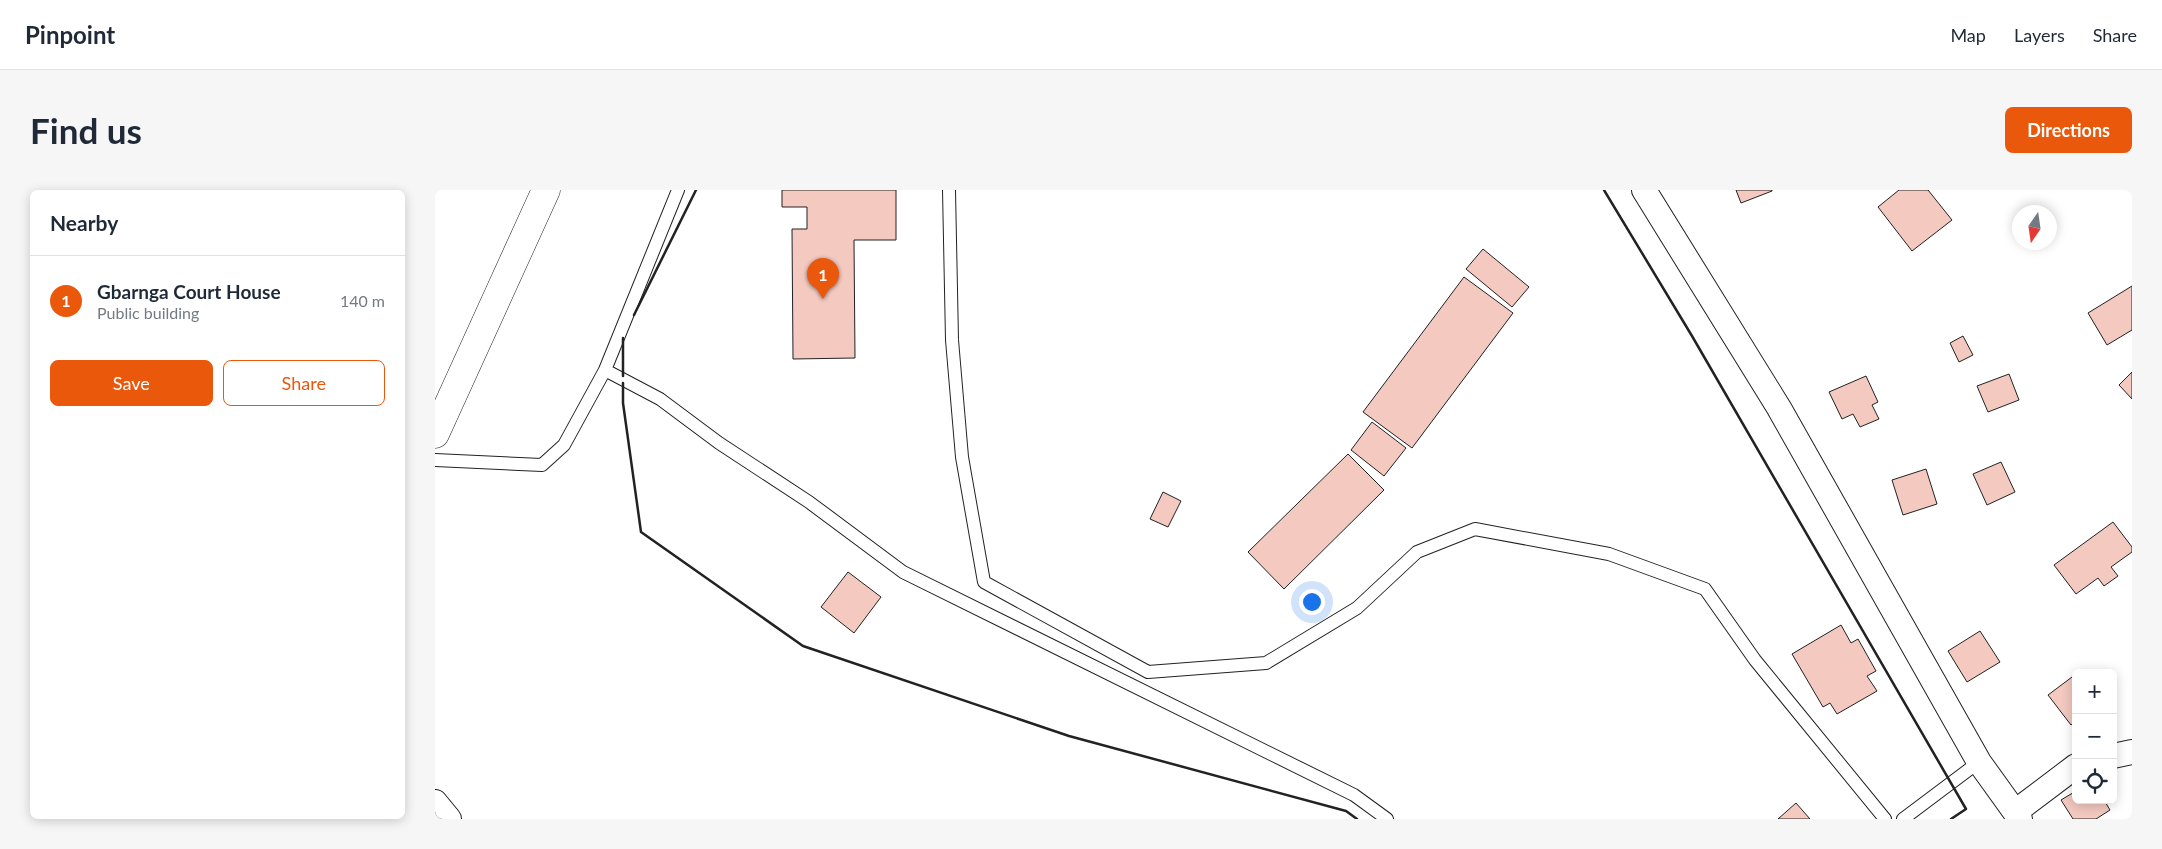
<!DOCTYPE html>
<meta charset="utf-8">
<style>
body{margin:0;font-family:Lato,sans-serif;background:#f6f6f7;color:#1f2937}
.controls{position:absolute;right:15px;bottom:15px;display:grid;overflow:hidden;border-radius:8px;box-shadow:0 2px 12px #0003}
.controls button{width:45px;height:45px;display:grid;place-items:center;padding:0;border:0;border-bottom:1px solid #e0e1e3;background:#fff;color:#1f2937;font:25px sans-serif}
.compass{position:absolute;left:1577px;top:15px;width:45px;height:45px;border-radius:50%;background:#fff;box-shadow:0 2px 12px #0003;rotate:193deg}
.you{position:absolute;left:876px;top:411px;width:18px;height:18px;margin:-12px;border:4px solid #fff;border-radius:50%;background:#1a73e8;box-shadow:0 0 0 8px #1a73e833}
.badge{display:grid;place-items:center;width:32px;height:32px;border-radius:50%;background:#ea580c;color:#fff;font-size:16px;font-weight:700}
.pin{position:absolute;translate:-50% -41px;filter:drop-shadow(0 1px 2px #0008)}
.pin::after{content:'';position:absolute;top:26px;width:18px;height:15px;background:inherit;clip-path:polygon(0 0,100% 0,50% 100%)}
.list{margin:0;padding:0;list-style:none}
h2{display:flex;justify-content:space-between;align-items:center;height:65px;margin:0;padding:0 20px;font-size:21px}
h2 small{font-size:16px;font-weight:400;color:#747a83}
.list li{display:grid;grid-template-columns:32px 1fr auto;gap:15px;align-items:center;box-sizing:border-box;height:90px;padding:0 20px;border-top:1px solid #e0e1e3}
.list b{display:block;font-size:19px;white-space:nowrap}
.list p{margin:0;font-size:16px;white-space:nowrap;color:#747a83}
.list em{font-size:16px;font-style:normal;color:#747a83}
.actions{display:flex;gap:10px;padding:15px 20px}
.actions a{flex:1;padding:11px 0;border:1px solid #ea580c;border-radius:8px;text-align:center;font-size:18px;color:#ea580c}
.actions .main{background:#ea580c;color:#fff}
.icon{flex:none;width:28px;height:28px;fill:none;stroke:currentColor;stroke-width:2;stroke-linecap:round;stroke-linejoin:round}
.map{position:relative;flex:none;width:1697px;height:629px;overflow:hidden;border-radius:8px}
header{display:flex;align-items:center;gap:30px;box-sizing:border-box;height:70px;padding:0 25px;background:#fff;border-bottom:1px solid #e0e1e3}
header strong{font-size:24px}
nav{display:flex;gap:28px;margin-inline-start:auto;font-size:18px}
.intro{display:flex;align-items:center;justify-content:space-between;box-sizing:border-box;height:120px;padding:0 30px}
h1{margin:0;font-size:35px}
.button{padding:12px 22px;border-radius:8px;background:#ea580c;color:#fff;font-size:18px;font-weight:700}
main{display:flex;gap:30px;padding:0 30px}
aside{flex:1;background:#fff;border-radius:8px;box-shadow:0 2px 12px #0003}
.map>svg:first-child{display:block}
</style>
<header>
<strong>Pinpoint</strong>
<nav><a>Map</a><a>Layers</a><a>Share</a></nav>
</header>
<div class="intro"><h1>Find us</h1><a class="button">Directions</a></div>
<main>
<aside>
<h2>Nearby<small></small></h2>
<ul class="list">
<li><span class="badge">1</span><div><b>Gbarnga Court House</b><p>Public building</p></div><em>140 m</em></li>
</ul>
<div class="actions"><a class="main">Save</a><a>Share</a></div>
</aside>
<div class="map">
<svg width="1697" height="629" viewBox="0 0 1697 629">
<rect width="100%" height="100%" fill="#fff"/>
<path fill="#f3c9c0" stroke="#222" d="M347,0h114v50h-42l1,118 -62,1 -1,-130h15v-22h-25z
M1301,0h36v1l-31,12z
M1464,0h29l24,30 -40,31 -34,-44z
M1048,59l46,38 -17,20 -46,-38z
M1029,87l49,36 -101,135 -49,-36z
M1697,96v44l-25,15 -19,-32z
M1528,146l10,19 -14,7 -9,-19z
M1697,182v27l-13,-14z
M1574,184l10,26 -31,12 -11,-26z
M1431,186l12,26 -6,3 7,14 -19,8 -7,-13 -11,5 -13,-27z
M937,232l34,26 -22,28 -33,-26z
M913,264l36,36 -100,99 -36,-37z
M1566,272l14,30 -28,13 -14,-31z
M1491,279l11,35 -34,11 -11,-35z
M728,302l18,9 -13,26 -18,-8z
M1678,332l19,25v5l-21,15 7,9 -14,10 -6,-8 -22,16 -22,-29z
M413,382l33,25 -27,36 -33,-26z
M1406,435l10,18 7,-4 18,32 -9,5 10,15 -40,23 -7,-11 -7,4 -31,-53z
M1545,441l20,31 -33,20 -19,-31z
M1641,484v47l-5,4 -23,-30z
M1641,601v9h28l6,10 -14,9h-23l-12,-19z
M1361,613l14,16h-32z"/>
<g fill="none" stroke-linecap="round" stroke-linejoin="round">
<defs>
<path id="service" d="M514,0l3,150 10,117 22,125 164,90 118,-9 91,-55 60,-56 58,-23 134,25 96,35 50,71 130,159
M170,180l73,-180
M0,270l107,5 22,-20 41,-75 55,29 59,44 90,59 94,70 451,223 33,24
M1468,629l76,-57"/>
<path id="minor" d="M1209,0l135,218 200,354 41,57
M1678,566l19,-4
M0,612l14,17
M1580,622l61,-46"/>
<path id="primary" d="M0,244l111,-244"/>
</defs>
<use href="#service" stroke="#222" stroke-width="14"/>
<use href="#minor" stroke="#222" stroke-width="26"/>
<use href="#primary" stroke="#222" stroke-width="29"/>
<use href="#service" stroke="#fff" stroke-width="12"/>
<use href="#minor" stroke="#fff" stroke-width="24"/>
<use href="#primary" stroke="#fff" stroke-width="28"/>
<path stroke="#222" stroke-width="2.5" d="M1169,0l88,146 274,473 -15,10
M199,125l62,-125
M188,186v-38
M188,193v20l18,129 162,114 266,90 277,75 11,8"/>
</g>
</svg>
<div class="controls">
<button>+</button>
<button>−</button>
<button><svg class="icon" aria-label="locate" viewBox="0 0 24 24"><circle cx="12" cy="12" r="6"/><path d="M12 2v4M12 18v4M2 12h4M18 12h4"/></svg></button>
</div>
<svg class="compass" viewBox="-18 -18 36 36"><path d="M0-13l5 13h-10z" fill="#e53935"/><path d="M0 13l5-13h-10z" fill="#747a83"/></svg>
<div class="you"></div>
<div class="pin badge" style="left:388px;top:109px">1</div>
</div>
</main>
